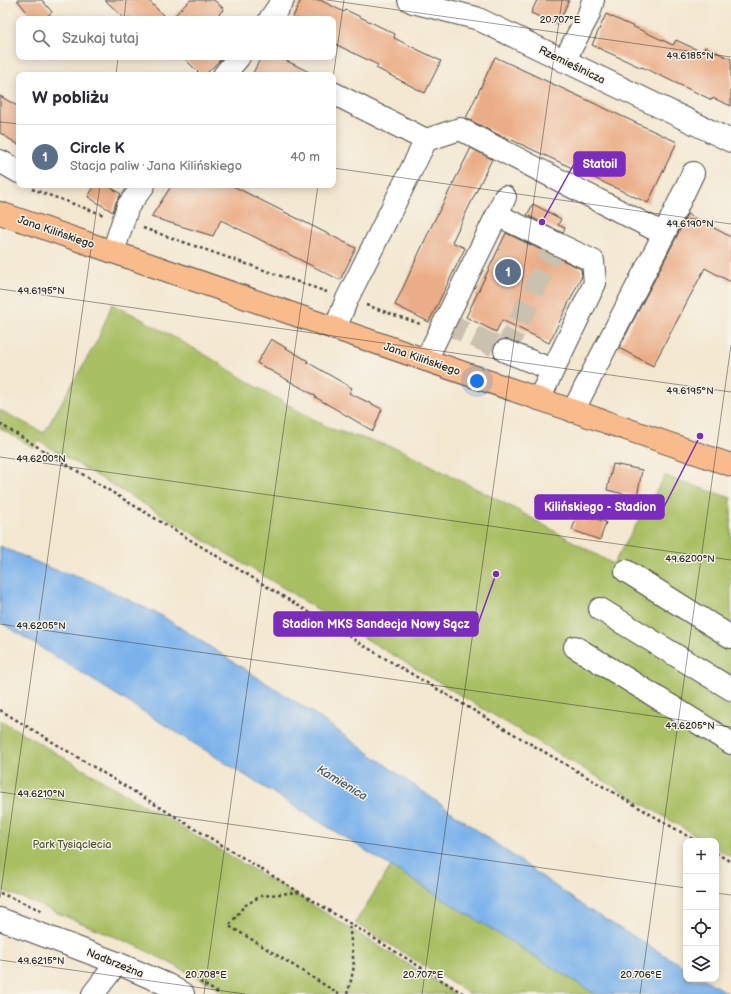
<!DOCTYPE html>
<html lang="pl">
<meta charset="utf-8">
<style>
body{margin:0;font-family:"Balsamiq Sans",sans-serif;background:#f2f2f3;color:#2b2b33}
.controls{position:absolute;right:12px;bottom:12px;display:grid;overflow:hidden;border-radius:8px;box-shadow:0 2px 10px #0003}
.controls button{width:36px;height:36px;display:grid;place-items:center;padding:0;border:0;border-bottom:1px solid #e1e1e2;background:#fff;color:#2b2b33;font:20px sans-serif}
.you{position:absolute;left:477px;top:381px;width:14px;height:14px;margin:-10px;border:3px solid #fff;border-radius:50%;background:#1a73e8;box-shadow:0 0 0 6px #1a73e833}
.badge{display:grid;place-items:center;width:26px;height:26px;border-radius:50%;background:#1a73e8;color:#fff;font-size:13px;font-weight:700}
.pin{position:absolute;translate:-50% -50%;border:2px solid #fff;box-shadow:0 1px 4px #0006}
.list{margin:0;padding:0;list-style:none}
h2{display:flex;justify-content:space-between;align-items:center;height:52px;margin:0;padding:0 16px;font-size:17px}
h2 small{font-size:13px;font-weight:400;color:#7c7c81}
.list li{display:grid;grid-template-columns:26px 1fr auto;gap:12px;align-items:center;box-sizing:border-box;height:64px;padding:0 16px;border-top:1px solid #e1e1e2}
.list b{display:block;font-size:15px;white-space:nowrap}
.list p{margin:0;font-size:13px;white-space:nowrap;color:#7c7c81}
.list em{font-size:13px;font-style:normal;color:#7c7c81}
.icon{flex:none;width:22px;height:22px;fill:none;stroke:currentColor;stroke-width:2;stroke-linecap:round;stroke-linejoin:round}
.map{position:relative;flex:none;width:731px;height:994px;overflow:hidden}
.search{position:absolute;background:#fff;box-shadow:0 2px 10px #0003;left:16px;top:16px;width:320px;height:44px;display:flex;align-items:center;gap:10px;box-sizing:border-box;padding:0 14px;border-radius:8px;color:#7c7c81;font-size:15px}
.panel{position:absolute;background:#fff;box-shadow:0 2px 10px #0003;left:16px;top:72px;width:320px;height:116px;border-radius:8px}
.map>svg:first-child{display:block}
</style>
<div class="map">
<svg width="731" height="994" viewBox="0 0 731 994">
<rect width="100%" height="100%" fill="#f7f3e8"/>
<filter id="ink" filterUnits="userSpaceOnUse"><feTurbulence type="fractalNoise" baseFrequency=".025" numOctaves="2"/><feDisplacementMap in="SourceGraphic" scale="8" xChannelSelector="R" yChannelSelector="G"/><feConvolveMatrix kernelMatrix="1 2 1 2 8 2 1 2 1" color-interpolation-filters="sRGB"/></filter>
<filter id="wash" filterUnits="userSpaceOnUse"><feTurbulence type="fractalNoise" baseFrequency=".012" numOctaves="4" result="noise"/><feDisplacementMap in="SourceGraphic" scale="16" xChannelSelector="R" yChannelSelector="G"/><feGaussianBlur stdDeviation="0.9" result="paint"/><feColorMatrix in="noise" values="0 0 0 0 0 0 0 0 0 0 0 0 0 0 0 0 0 1.4 0 .05"/><feComposite in="paint" operator="in"/></filter>
<g filter="url(#wash)">
<rect width="100%" height="100%" fill="#f3e7d0"/>
<path fill="#a9bf63" stroke="#6a7547" d="M112,304l24,12 73,41 46,29 76,43 68,20 111,57 103,58 52,-88 66,22v359l-15,-9v-7h-11l-359,-214 -69,-43 -238,-143 -5,7 -34,-20v-18l44,23 54,-94z
M0,720l306,181 150,93h-230l-17,-11 -70,-36 -139,-58z
M391,866l204,128h-125l-115,-71z"/>
<path fill="#7bb2eb" stroke="#536e8b" d="M0,546l50,22 40,13 72,35 151,97 273,195 100,60v11h18l25,15h-134l-595,-372z"/>
<g id="blocks">
<path fill="#ebad87" d="M17,0h25l10,12 -8,7h-11z
M105,0h43l19,19h-42z
M190,0h24l10,9 -10,10h-43z
M301,0h19l24,12 2,-2 49,24 -1,4 47,23 -16,32 -49,-25 2,-3 -45,-22v-24h-41z
M537,0h32l-11,25 -27,-12z
M606,14l67,31 3,-5 26,12 3,-5 26,12v47l-18,-8 -1,2 -70,-33v1l-50,-23z
M183,57h40l-18,18h-4z
M261,57h18l36,18h-63z
M495,57l182,85 -29,61 -145,-67v1l-37,-19z
M0,96l19,11v38l-19,-12z
M471,148l21,11 -40,83 13,6 -36,74 -34,-17 36,-78z
M95,185h12l14,9 -5,8 -3,10 -25,-15z
M172,185h59l125,63 -16,32 -119,-60 -8,16 -62,-19z
M533,204l28,15 -3,6 7,3 -2,5 -36,-18z
M687,214l44,23v45l-26,-14 -52,98 -34,-18 56,-108z
M506,233l75,36 1,7 -33,67 -47,-23 -6,12 -30,-15z
M271,339l37,22 -1,1 45,26 -3,5 33,16 -9,22 -58,-34 1,-1 -59,-33z
M613,464l29,6 -5,27 -30,-7z
M578,513l28,9 -6,18 -28,-10z"/>
</g>
</g>
<g filter="url(#ink)">
<use href="#blocks" fill-opacity="0" stroke="#494744" stroke-width="1"/>
<g fill="none" stroke-linecap="round" stroke-linejoin="round">
<path stroke="#cbc1af" stroke-width="22" stroke-dasharray="22 11" stroke-linecap="butt" d="M445,322l60,29 51,-107"/>
<defs>
<path id="minor" d="M409,0l4,2 63,16 255,123
M270,19l13,-19
M564,61l25,-47 4,-14
M224,75l15,-18
M333,93l93,47
M0,161l19,11
M497,215l96,46 2,22 -56,116
M113,252l15,-46 16,-21
M335,329l12,-30 79,-159 34,-11 204,105
M505,351l48,19
M426,360l71,-145 8,-18
M573,411l91,-177 29,-61
M626,571l105,66
M600,609l131,80
M575,647l156,96
M0,919l117,44 51,22 15,9
M93,994l24,-31"/>
<path id="major" d="M0,213l539,186 192,66"/>
</defs>
<use href="#minor" stroke="#494744" stroke-width="24"/>
<use href="#major" stroke="#494744" stroke-width="24"/>
<path stroke="#494744" stroke-width="2.5" stroke-dasharray="3 3" stroke-linecap="butt" d="M32,189l72,26
M143,228l184,64
M366,305l54,19
M0,424l381,232 315,185
M0,710l299,182 165,102
M716,853l15,9
M299,892l-38,4 -17,10 -15,20 22,13 88,55
M0,893l43,18
M200,982l20,12
M347,994l3,-9 4,-19 -5,-43"/>
<use href="#minor" stroke="#fff" stroke-width="22"/>
<use href="#major" stroke="#fabb8c" stroke-width="22"/>
</g>
</g>
<path fill="none" stroke="#2b2b2b" stroke-width="1" stroke-opacity="0.45" d="M327,0l404,57M124,19l2,-19M116,75l2,-18M333,78l11,-78M0,122l19,2M333,168l398,56M0,289l731,103M0,457l731,103M0,624l731,103M0,792l686,96M716,893l15,2M0,898l100,-713M0,960l245,34M204,994l114,-809M422,994l140,-994M640,994l91,-649"/>
<g text-anchor="middle" dominant-baseline="central" stroke-width="3" stroke-linejoin="round" paint-order="stroke">
<g font-size="11" fill="#2b2b2b" stroke="#f7f3e8">
<text transform="translate(572 65) rotate(26)">Rzemieślnicza</text>
<text transform="translate(56 232) rotate(19)">Jana Kilińskiego</text>
<text transform="translate(422 359) rotate(19)">Jana Kilińskiego</text>
<text transform="translate(115 963) rotate(22)">Nadbrzeżna</text>
</g>
<g font-size="11" fill="#51573c" stroke="#f7f3e8">
<text x="72" y="844">Park Tysiąclecia</text>
</g>
<g font-size="12" font-style="italic" fill="#435465" stroke="#f7f3e8">
<text transform="translate(342 783) rotate(31)">Kamienica</text>
</g>
</g>
<g font-size="10" text-anchor="middle" fill="#2b2b2b" stroke="#f7f3e8" stroke-width="3" stroke-linejoin="round" paint-order="stroke">
<text x="560" y="23">20.707°E</text>
<text x="690" y="59">49.6185°N</text>
<text x="690" y="227">49.6190°N</text>
<text x="41" y="294">49.6195°N</text>
<text x="690" y="394">49.6195°N</text>
<text x="41" y="462">49.6200°N</text>
<text x="690" y="562">49.6200°N</text>
<text x="41" y="629">49.6205°N</text>
<text x="690" y="729">49.6205°N</text>
<text x="41" y="797">49.6210°N</text>
<text x="41" y="964">49.6215°N</text>
<text x="206" y="978">20.708°E</text>
<text x="423" y="978">20.707°E</text>
<text x="641" y="978">20.706°E</text>
</g>
<path fill="none" stroke="#7b2cbf" stroke-width="1.5" d="M542 222L574 164M700 436L664 507M496 574L478 624"/>
<g fill="#7b2cbf" stroke="#f7f3e8" stroke-width="1.5">
<circle cx="542" cy="222" r="4"/>
<circle cx="700" cy="436" r="4"/>
<circle cx="496" cy="574" r="4"/>
</g>
<g fill="#7b2cbf" stroke="#7b2cbf" stroke-width="1.5">
<rect x="574" y="152" width="51" height="24" rx="4"/>
<rect x="535" y="495" width="129" height="24" rx="4"/>
<rect x="274" y="612" width="204" height="24" rx="4"/>
</g>
<g font-size="12" text-anchor="middle" font-weight="bold" fill="#fff">
<text x="600" y="168">Statoil</text>
<text x="600" y="511">Kilińskiego - Stadion</text>
<text x="376" y="628">Stadion MKS Sandecja Nowy Sącz</text>
</g>
</svg>
<div class="controls">
<button>+</button>
<button>−</button>
<button><svg class="icon" aria-label="locate" viewBox="0 0 24 24"><circle cx="12" cy="12" r="6"/><path d="M12 2v4M12 18v4M2 12h4M18 12h4"/></svg></button>
<button><svg class="icon" aria-label="layers" viewBox="0 0 24 24"><path d="M12 4l9 5-9 5-9-5zM3 14l9 5 9-5"/></svg></button>
</div>
<div class="you"></div>
<div class="pin badge" style="left:508px;top:272px;background:#5c6f8a">1</div>
<div class="search"><svg class="icon" aria-label="search" viewBox="0 0 24 24"><circle cx="10" cy="10" r="6"/><path d="M15 15l6 6"/></svg>Szukaj tutaj</div>
<section class="panel">
<h2>W pobliżu<small></small></h2>
<ul class="list">
<li><span class="badge" style="background:#5c6f8a">1</span><div><b>Circle K</b><p>Stacja paliw · Jana Kilińskiego</p></div><em>40 m</em></li>
</ul>
</section>
</div>
